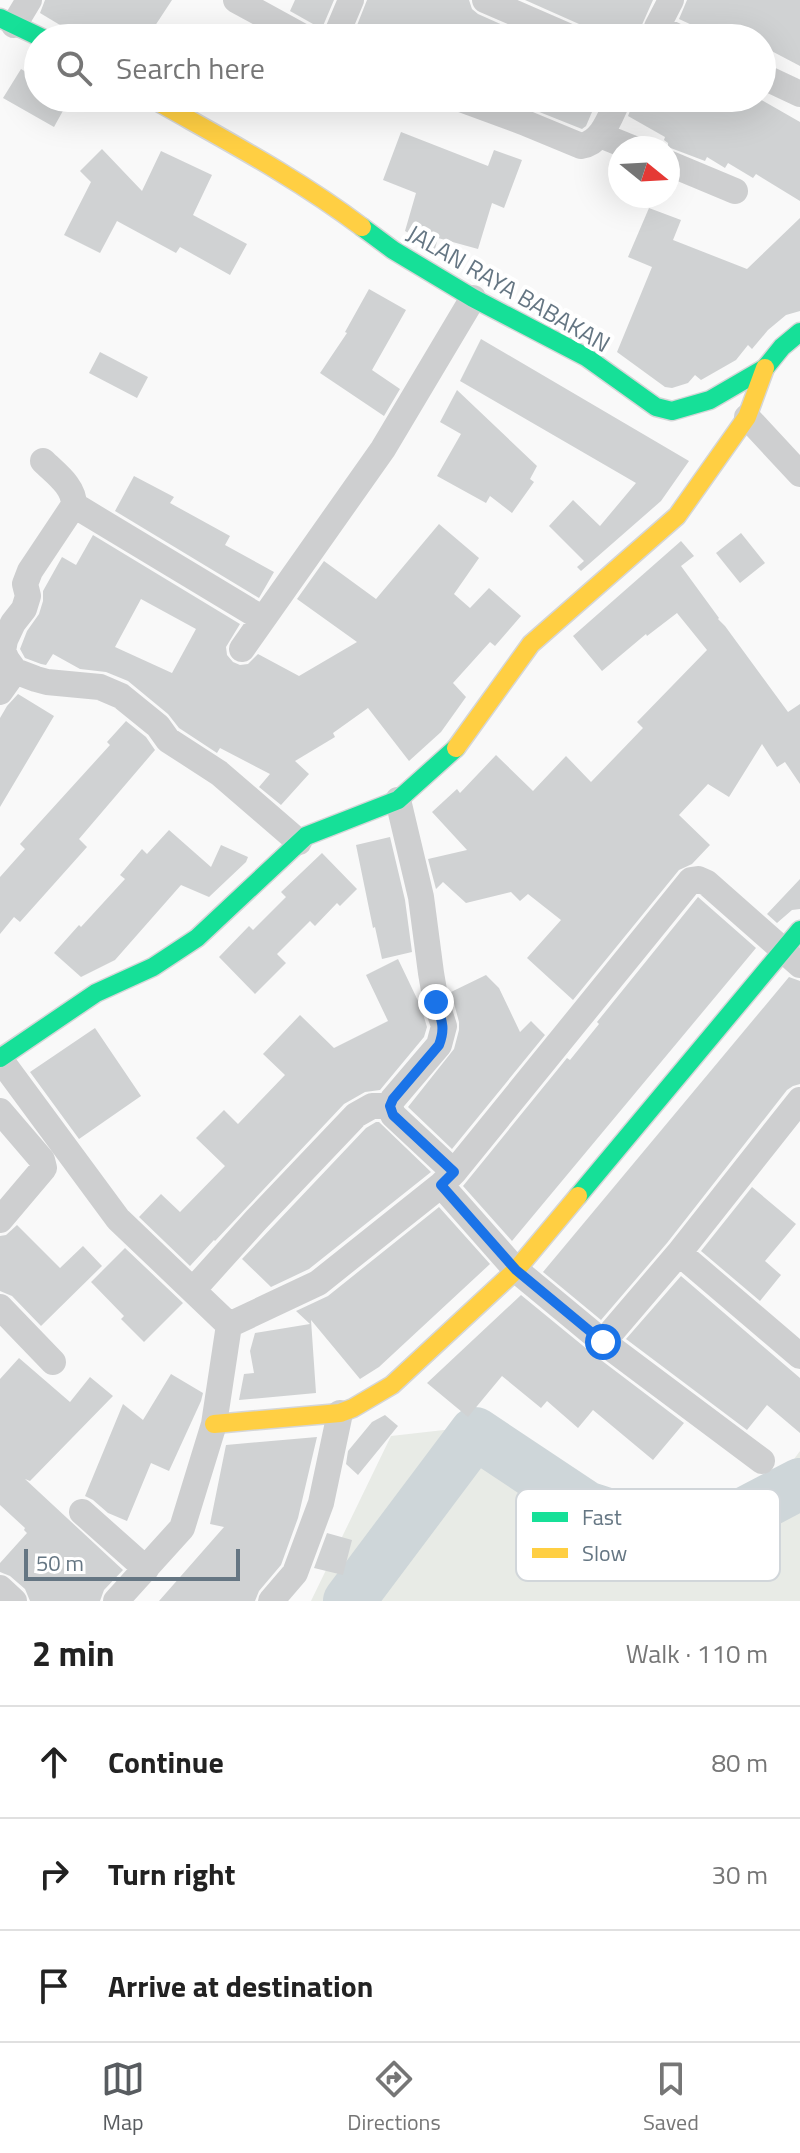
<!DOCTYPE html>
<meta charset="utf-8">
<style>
body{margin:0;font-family:"Titillium Web",sans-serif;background:#f6f6f6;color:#222}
.compass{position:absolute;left:608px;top:136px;width:72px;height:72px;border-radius:50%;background:#fff;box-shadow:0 8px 32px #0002;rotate:108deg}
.scale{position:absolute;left:24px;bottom:20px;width:216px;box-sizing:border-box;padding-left:8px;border:4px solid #657683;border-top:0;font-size:22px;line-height:28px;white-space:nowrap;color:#657683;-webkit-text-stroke:6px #fff;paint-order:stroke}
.stop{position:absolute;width:24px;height:24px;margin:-18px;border:6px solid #1a73e8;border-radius:50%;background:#fff}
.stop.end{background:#1a73e8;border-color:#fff;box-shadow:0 2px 8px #0008}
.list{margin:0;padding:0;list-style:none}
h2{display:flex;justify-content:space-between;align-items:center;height:104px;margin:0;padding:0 32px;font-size:34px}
h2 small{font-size:26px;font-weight:400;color:#767676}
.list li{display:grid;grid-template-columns:52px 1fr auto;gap:24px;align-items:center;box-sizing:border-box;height:112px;padding:0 32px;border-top:2px solid #e0e0e0}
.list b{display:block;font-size:30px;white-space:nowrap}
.list em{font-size:26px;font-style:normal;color:#767676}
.icon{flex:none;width:44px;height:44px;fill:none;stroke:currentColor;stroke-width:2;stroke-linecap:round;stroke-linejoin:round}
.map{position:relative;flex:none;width:800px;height:1601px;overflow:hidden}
.search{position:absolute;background:#fff;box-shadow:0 8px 32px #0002;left:24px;right:24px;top:24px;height:88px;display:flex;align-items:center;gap:20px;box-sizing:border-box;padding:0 28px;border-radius:44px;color:#767676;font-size:30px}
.sheet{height:440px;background:#fff}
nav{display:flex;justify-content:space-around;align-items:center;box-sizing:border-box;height:112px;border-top:2px solid #e0e0e0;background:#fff;font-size:22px;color:#767676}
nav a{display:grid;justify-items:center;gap:4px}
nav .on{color:#585c60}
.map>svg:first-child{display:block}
</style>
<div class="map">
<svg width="800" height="1601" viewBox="0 0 800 1601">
<rect width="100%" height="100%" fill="#f9f9f9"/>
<path fill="#e8ebe6" d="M488,1425l77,50 111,48 115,-60 9,-12v150h-489l80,-165z"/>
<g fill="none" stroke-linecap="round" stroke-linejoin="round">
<path stroke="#ced6d9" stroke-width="52" d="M349,1601l126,-168 111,74 105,34 109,-57"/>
</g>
<path fill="#d0d2d3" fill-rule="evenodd" d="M45,0h127l-25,38h-83l-4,-13 -20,-12z
M295,0h39l-14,33 -7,-9 -23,-13z
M367,0h102l3,9 6,5 54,24h-180z
M525,0h128l-12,27 5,11h-58l-3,-9 -6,-5z
M687,0h113v66l-38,-20v-8h-42l-41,-19z
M21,69l17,10v19h32l-16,29 -51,-29z
M504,98h94l-12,28 -4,3z
M635,98h123l42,24v79l-44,-27 -3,4 -25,-15 -3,5 -18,-11 -2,4 -37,-14v-4l-4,-3 1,-3 -37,-21z
M401,132l87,34 6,-16 28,10 -18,48 -12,-5 -14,46 -40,-11 -3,11 -30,-18 11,-38 -33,-13z
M102,149l40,42 19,-40 51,24 -19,40 54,29 -17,31 -50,-28 -4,6 -59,-32 -17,32 -36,-18 27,-53 -11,-11z
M649,208l32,12 -8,20 74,29 53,-51v93l-14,4 -18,15 -16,19 -4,-4 -12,15 -35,20 -6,-5 -7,8 -16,5 -7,-1 -48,-35 35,-85 -24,-10z
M369,289l37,21 -34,60 28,19 -16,27 -64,-43 27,-40 -2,-1z
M481,339l208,122 -28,40 -80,70 -4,-4 7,-6 -35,-35 24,-26 27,26 36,-43 -176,-102z
M100,352l48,25 -11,21 -48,-25z
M457,390l80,76 -7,13 4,3 -22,31 -22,-17 -4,7 -49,-27 24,-42 -21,-12z
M134,476l40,21 -4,6 60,33 -5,9 49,27 -15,26 -144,-87z
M439,524l40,34 -25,36 16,14 19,-20 32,28 -26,30 -5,-4 -37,41 13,14 -25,35 -32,29 -41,-53 -35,25 2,4 -40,24 14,13 -28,31 -22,-18 11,-13 -50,-26 -3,5 -38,-25 -11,-14 -40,-33 -22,-9 -26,-3 -27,-15 -7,11 -5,-1 -16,-6 -5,-9 7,-18 12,-17 4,-13v-10l19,-34 14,8 17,-30 147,89 -14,23 1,8 6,7 7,3 8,-1 10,-10 41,22 58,-34 -60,-43 27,-38 52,38zM141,599l55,30 -24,44 -57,-26z
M741,533l24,30 -25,20 -24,-30z
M681,541l13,15 -13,10 38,52 -1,1 7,7 63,86 12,-8v80l-15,-22 -8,5 -15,-23 -33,53 -21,-13 -29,31 31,30 -18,19 -13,6 -106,130 -46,-42 34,-38 -33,-26 -8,7 -9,-9 -45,11 -23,-21 -7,7 -8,-30 39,-9 -35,-38 25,-23 3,4 36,-38 37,36 33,-35 25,26 52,-54 -6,-6 70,-72 -30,-37 -30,23 -1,-2 -44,37 -29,-35z
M18,694l36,22 -54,91v-89l7,-12z
M126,721l20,16 9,13 -76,89 8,8 -67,75 -6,-5 -14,17v-57l25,-28 -5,-5 90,-99 -3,-3z
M169,830l42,37 10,-22 27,12 -2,5 -37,35 -28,-12 -66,75 -34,17 -27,-24 25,-28 2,2 44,-48 -5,-4 22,-26 5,5z
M390,837l15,63 7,52 -30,7 -7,-32 -2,1 -17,-83z
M322,853l35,36 -17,17 -3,-3 -22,23 -5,-5 -33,33 9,9 -31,31 -36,-37 30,-31 4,4 33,-33 -5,-5z
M800,879v30l-8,1 -15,13 -10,-9z
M698,897l58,51 -244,293 -49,-55 104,-128 3,2 29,-36 -2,-2z
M398,959l23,48 6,20 -3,10 -44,53 -15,2 -21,12 -129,137 -1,-1 -24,26 -51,-49 22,-23 19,18 45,-46 -29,-28 28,-28 14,14 47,-49 -22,-21 37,-39 34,33 54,-27 -22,-46z
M486,975l13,13 21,44 11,-11 14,14 -93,114 -44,-42 46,-58 5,-19v-8l-8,-30z
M789,977l11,4v103l-7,2 -6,4 -120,153 -66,77 -58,-48z
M95,1028l46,68 -62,43 -49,-67z
M376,1122h3l52,50 -122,97 -38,18 -29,-28 124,-131z
M752,1187l44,37 -31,37 16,14 -21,26 -59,-50z
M439,1207l51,57 -111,103 -19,12 -49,-59 5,73 -77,7 5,-26 10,-1 -4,-22 5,-18 55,-9 -14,-13 32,-15z
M17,1225l43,43 23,-22 19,20 -61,60 -29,-30 -12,-5v-55l6,-1z
M125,1248l58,55 -39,39 -23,-23 3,-3 -33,-34z
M681,1276l119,102v55l-33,-28 -20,25 -121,-91z
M521,1295l72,59 91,69 -31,37 -60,-50 -15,18 -31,-27 -6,7 -39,-32 -34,41 -41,-34z
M19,1358l51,44 20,-25 23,19 -83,85 -5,-2 98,91 -19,20 -4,11h-70l-5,-12 -15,-13 -10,-4v-9l27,-30 -3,-3 1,-2 -25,-23v-126z
M171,1374l32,19 -2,8 -32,70 -18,-8 -24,58 -19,-8 -15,-13 -8,-4 38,-92 20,16z
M385,1415l13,11 -40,49 -12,-11 2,-13 24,-29z
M317,1437l-19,81 -17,47 -22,26 -4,10h-96l65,-74 -14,-3 16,-79z
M327,1533l25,7 -9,35 -29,-7z"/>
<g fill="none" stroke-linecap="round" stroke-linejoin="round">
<defs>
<path id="fast" d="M0,18l42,20
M362,227l31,23 80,48 113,59 70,50 16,4 38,-11 55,-32 17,-21 18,-15
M0,1058l96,-65 57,-26 44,-29 109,-102 92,-36 58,-52
M578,1196l222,-266"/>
<path id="slow" d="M151,98c72,41 145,79 211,129
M456,748l75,-104 146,-128 70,-99 18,-49
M214,1424l126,-11 13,-5 39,-23 124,-115 62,-74"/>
</defs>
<use href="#fast" stroke="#d5d6d7" stroke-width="21"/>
<use href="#slow" stroke="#d5d6d7" stroke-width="21"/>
<path stroke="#cecfd0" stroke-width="26" d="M236,0l69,38
M485,0l87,38
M671,0l-14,27 23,11
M14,25l15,-25
M335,38l16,-38
M762,76l38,18
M458,98l65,24 58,24c22,-4 29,-30 38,-48
M600,135l32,13
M668,163l67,28
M747,417l53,57
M43,461c13,13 31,25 31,44l-44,66 -5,13 3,12 -4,13 -11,14 -8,17 -2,11 4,9 8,11 21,8 11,3 53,5 21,9 37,30 10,14 51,33 80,69
M74,505l189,114
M242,649l141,-200 90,-151
M0,692l15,-21
M398,800l23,97 10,76 5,29 8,24 -5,19 -46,54 -3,7 3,9 61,57
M0,1059l118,160 111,106
M0,1111l42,49 2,8 -44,52
M441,1185l75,85 87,72 159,119
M679,1253l121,103
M193,1290l63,-70 100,-105 16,-9h18
M0,1307l53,55
M229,1325l89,-42 123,-98 13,-13 237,-292 7,-1 9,4 93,82
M603,1342l76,-89 121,-153
M82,1512l64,57
M0,1588l14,13
M116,1601l66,-73 32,-104 15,-99
M271,1601l24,-28 26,-70 19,-90"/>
<use href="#fast" stroke="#16e098" stroke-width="18"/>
<use href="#slow" stroke="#ffcf43" stroke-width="18"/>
</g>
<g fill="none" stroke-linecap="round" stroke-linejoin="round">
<path stroke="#1a73e8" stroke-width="10" d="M436,1002c5,17 10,25 3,43l-46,54 -3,7 3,9 61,57 -13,13 75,85 87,72"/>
</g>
<g text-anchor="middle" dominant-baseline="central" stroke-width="8" stroke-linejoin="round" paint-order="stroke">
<g font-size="24" fill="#657683" stroke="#fff">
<text transform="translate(509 288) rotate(30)">JALAN RAYA BABAKAN</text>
</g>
</g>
<rect x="516" y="1489" width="264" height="92" rx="12" fill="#fff" stroke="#d1d6da" stroke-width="2"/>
<rect x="532" y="1512" width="36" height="10" fill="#16e098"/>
<rect x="532" y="1548" width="36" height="10" fill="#ffcf43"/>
<g font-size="22" fill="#657683">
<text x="582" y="1525">Fast</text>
<text x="582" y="1561">Slow</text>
</g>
</svg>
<svg class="compass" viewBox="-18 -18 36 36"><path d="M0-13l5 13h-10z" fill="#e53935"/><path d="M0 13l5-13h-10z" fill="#767676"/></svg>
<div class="scale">50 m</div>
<div class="stop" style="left:603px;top:1342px"></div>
<div class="stop end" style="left:436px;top:1002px"></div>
<div class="search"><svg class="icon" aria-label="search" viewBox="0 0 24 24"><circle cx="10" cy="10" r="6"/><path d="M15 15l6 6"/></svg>Search here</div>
</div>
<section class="sheet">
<h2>2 min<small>Walk · 110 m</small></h2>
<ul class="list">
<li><svg class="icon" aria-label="ahead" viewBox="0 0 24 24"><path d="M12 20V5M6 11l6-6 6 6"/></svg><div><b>Continue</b></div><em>80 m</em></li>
<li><svg class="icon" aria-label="right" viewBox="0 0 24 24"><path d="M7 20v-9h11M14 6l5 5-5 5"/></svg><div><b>Turn right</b></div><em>30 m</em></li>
<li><svg class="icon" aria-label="arrive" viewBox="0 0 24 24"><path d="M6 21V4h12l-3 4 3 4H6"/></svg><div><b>Arrive at destination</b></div></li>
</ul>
</section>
<nav>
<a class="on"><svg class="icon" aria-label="map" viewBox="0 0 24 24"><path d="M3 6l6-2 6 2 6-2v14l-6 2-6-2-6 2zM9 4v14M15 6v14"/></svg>Map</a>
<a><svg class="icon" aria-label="directions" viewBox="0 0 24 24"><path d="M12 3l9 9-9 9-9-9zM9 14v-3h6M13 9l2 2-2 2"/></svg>Directions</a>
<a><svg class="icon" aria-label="saved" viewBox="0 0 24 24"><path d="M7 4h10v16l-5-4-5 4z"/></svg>Saved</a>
</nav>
